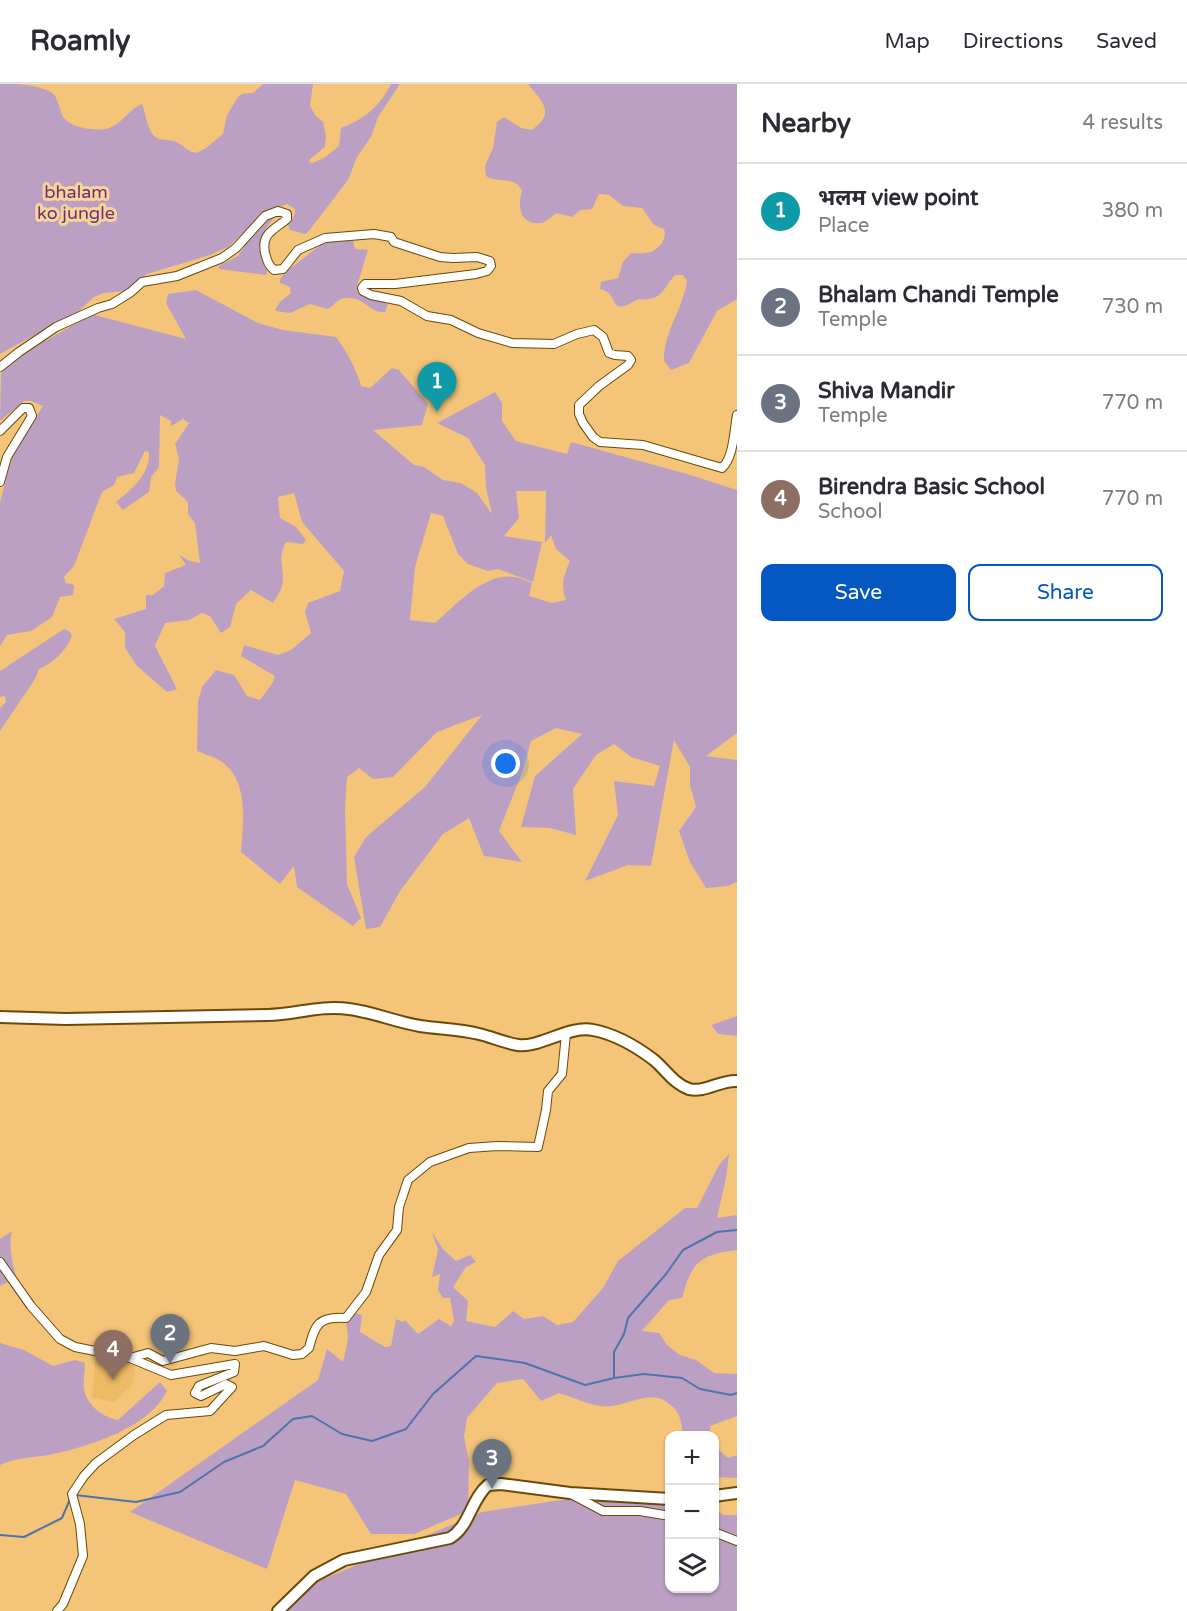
<!DOCTYPE html>
<meta charset="utf-8">
<style>
body{margin:0;font-family:"Varela Round","Noto Sans Devanagari",sans-serif;background:#f7f7f7;color:#2b2b33}
.controls{position:absolute;right:18px;bottom:18px;display:grid;overflow:hidden;border-radius:12px;box-shadow:0 2px 4px #0004}
.controls button{width:54px;height:54px;display:grid;place-items:center;padding:0;border:0;border-bottom:2px solid #e1e1e2;background:#fff;color:#2b2b33;font:30px sans-serif}
.you{position:absolute;left:506px;top:680px;width:21px;height:21px;margin:-15px;border:4px solid #fff;border-radius:50%;background:#1a73e8;box-shadow:0 0 0 9px #1a73e833}
.badge{display:grid;place-items:center;width:39px;height:39px;border-radius:50%;background:#0557c1;color:#fff;font-size:20px;font-weight:700}
.pin{position:absolute;translate:-50% -50px;filter:drop-shadow(0 2px 3px #0008)}
.pin::after{content:'';position:absolute;top:32px;width:21px;height:18px;background:inherit;clip-path:polygon(0 0,100% 0,50% 100%)}
.list{margin:0;padding:0;list-style:none}
h2{display:flex;justify-content:space-between;align-items:center;height:78px;margin:0;padding:0 24px;font-size:26px}
h2 small{font-size:20px;font-weight:400;color:#7c7c81}
.list li{display:grid;grid-template-columns:39px 1fr auto;gap:18px;align-items:center;box-sizing:border-box;height:96px;padding:0 24px;border-top:2px solid #e1e1e2}
.list b{display:block;font-size:22px;white-space:nowrap}
.list p{margin:0;font-size:20px;white-space:nowrap;color:#7c7c81}
.list em{font-size:20px;font-style:normal;color:#7c7c81}
.actions{display:flex;gap:12px;padding:18px 24px}
.actions a{flex:1;padding:14px 0;border:2px solid #0557c1;border-radius:12px;text-align:center;font-size:21px;color:#0557c1}
.actions .main{background:#0557c1;color:#fff}
.icon{flex:none;width:33px;height:33px;fill:none;stroke:currentColor;stroke-width:2;stroke-linecap:round;stroke-linejoin:round}
.map{position:relative;flex:none;width:737px;height:1527px;overflow:hidden}
header{display:flex;align-items:center;gap:36px;box-sizing:border-box;height:84px;padding:0 30px;background:#fff;border-bottom:2px solid #e1e1e2}
header strong{font-size:28px}
nav{display:flex;gap:33px;margin-inline-start:auto;font-size:21px}
main{display:flex}
aside{flex:1;background:#fff}
.map>svg:first-child{display:block}
</style>
<header>
<strong>Roamly</strong>
<nav><a>Map</a><a>Directions</a><a>Saved</a></nav>
</header>
<main>
<div class="map">
<svg width="737" height="1527" viewBox="0 0 737 1527">
<rect width="100%" height="100%" fill="#f4c579"/>
<path fill="#edba65" d="M96,1270l40,8 -4,23 -18,17 -22,-5z"/>
<path fill="#bca0c4" fill-rule="evenodd" d="M0,0c18,0 33,0 49,7 11,5 9,20 16,28 7,9 33,13 44,9 13,-4 20,-19 33,-24 4,10 5,28 15,34 6,3 13,1 19,4 8,3 11,10 20,11l10,-5 17,-14 4,-19 11,-18 4,-3 11,-1 10,-9h50l-3,22 5,9 8,7 3,14 -1,11 -15,12 -1,3 3,1 12,-5 15,-12 2,-18c24,-9 38,-21 50,-44h9l-22,33 -7,20 -14,20 -9,23 -40,52 -3,2 -15,-4 -2,-5 7,-11v-5l-8,-5 -21,8 -38,35 -21,9 -60,18 -21,17 -22,2 -10,4 -15,14 -79,43z
M528,0h209v215l-20,12 -28,52 -18,7 -7,-9c-1,-28 19,-52 23,-80l-4,-6h-8c-14,16 -12,26 -37,24 -32,20 -16,-5 -38,-10l1,-7 17,-4 5,-16 8,-9c4,0 10,1 15,0 11,-1 22,-13 18,-24l-10,-4 -12,-17 -19,-2 -14,-11 -10,-1 -7,15 -12,1 -8,7 -15,-4c-5,2 -10,10 -17,10 -20,2 -23,-18 -18,-32 -7,-16 -24,-7 -36,-15l-1,-10 8,-18 4,-26 7,-5 17,11 11,2c25,-18 9,-29 -4,-46z
M270,133h4c-4,7 -13,16 -13,25 0,12 10,22 5,33l-47,-6v-3l19,-10 15,-23z
M343,155l10,1 2,9 13,1 -11,36v5l31,13 -3,8c-17,1 -21,-17 -41,-14 -6,1 -11,8 -16,11l-18,-5 -20,9 -14,-2 -1,-1 5,-8 11,-9 -1,-6 -10,-4v-4l7,-8 37,-29z
M196,206l62,33 25,7 53,7c11,15 20,31 25,49l9,2 22,-20 7,2 29,34 -6,21 -49,5 41,35 10,2 19,13 18,3 16,10 15,21 -6,-26 -1,-23 -6,-9 -11,-18 -31,-15 58,-31 7,11v18l14,20 51,13 4,-12 116,32 50,16v243l-31,23 31,4v122l-9,4 -22,2 -16,-26 -11,-31 17,-24 -6,-22v-18l-16,-27 -23,126 -23,-1 -43,16 33,-66 -4,-34 40,5 6,-20 -29,-9 -17,-13 -18,11 -23,34 3,46 -26,-7 -29,-1 14,-51 47,-42 -26,-6 -25,13 -8,29 -24,61 23,31 -38,-6 -15,-38 -26,16 -43,57 -20,36 -14,2 -12,-72 12,-20 59,-50 57,-72 -45,17 -44,45 -20,2 -14,-11 -12,9 -2,30 2,77 14,34 -8,8 -56,-39 -3,-21 -14,18 -39,-32c2,-30 9,-73 -22,-92 -7,-4 -15,-6 -22,-9l1,-49 4,-15 14,-17 18,5 13,21 13,4 13,-18 2,-6 -34,-20 3,-11 34,10 13,-5 20,-17 -6,-21 3,-9 32,-12 4,-20 -42,-49 -8,-29 -16,4 2,21 16,9 10,13 -3,4 -17,-2c-10,17 0,29 -4,44 -1,5 -6,12 -9,17l-22,-13 -15,14 -6,23 -9,6 -11,-17 -8,-3 -13,7 -24,3 -10,23 22,43 -10,3 -30,-26 -12,-18v-16l-11,-13 32,-10v-14h7l11,-9 1,-13 21,-8 -7,-10 11,6 10,2 -5,-40 -7,-9v-12l-12,-11 -1,-7 4,-25 -4,-15 14,-21 -6,-4 -12,7v-5l-11,-6 -1,52 -8,10 -2,15 -26,18 -7,-8c16,-13 34,-27 33,-50l-4,-1 -11,22 -17,4 -3,8 -12,7 -28,74 -10,11 2,6 8,2 -1,10 -13,2 -8,20 -21,14 -24,4 -7,11v-144l13,-48 30,-48 -12,-5h-7l-24,20 1,-48 24,-21 61,-34 9,-3 91,24 -20,-36 2,-9zM516,407h30l-1,52 6,-8 5,14 14,12c-6,14 -10,24 -4,39l-14,3 -23,-7 3,-13c-5,-2 -12,-5 -17,-6 -31,-5 -59,28 -80,46l-25,-3 5,-53 16,-54 12,3 15,38 10,10 20,7 10,-2 35,13 9,-40 -38,-6 15,-18z
M64,545l5,2 3,5c-7,16 -18,26 -33,33l-4,10 -35,52v-23l6,-6 -1,-6 -5,1v-26z
M737,932v20l-19,-2 -7,-9z
M729,1070l-3,24 -9,40 20,-3v35c-37,5 -45,11 -55,48l-13,2 -27,31 17,2 8,12 13,10 16,5 18,13 23,1v42l-27,10v9h-27c-2,-14 -2,-23 -15,-32 -20,-16 -44,7 -68,3 -13,-2 -28,-9 -41,-13l-18,8 -18,-22 -26,4 -30,35 -3,19 5,23 -1,51 -54,23h-43l-25,-40 -51,-14 -28,89 -137,-57 188,-132 9,-31 16,13 5,-23 -2,-21 10,-5 6,2 -2,17 25,15 6,-1 5,-27 7,3 2,-2 13,14 21,-15 12,7 3,-5 -4,-23h-7l-5,-8 2,-16 -8,3 6,-27 -6,-18 11,17 13,12 14,-6 6,7 -10,5 -13,20 15,14 -2,20 29,6 18,-16 11,8 19,-3 14,9 16,-3 30,-34 15,-27 67,-53h12l22,-43z
M12,1147c-5,17 3,49 13,63 2,4 7,8 10,11l-9,3 -18,-26 -8,4v-47z
M0,1259l24,7 29,16 22,-6 10,3c0,9 -3,22 0,30 4,14 20,25 33,27l42,-38 7,9c-18,37 -79,56 -118,64 -15,2 -35,3 -49,10z
M714,1362l14,12 9,-3v23l-22,-1z
M669,1414l1,90h44l1,-80 8,7h14v22l-2,-1 2,8v67h-460l37,-28 168,-71 79,-12z"/>
<g fill="none" stroke-linecap="round" stroke-linejoin="round">
<path stroke="#4f74ac" stroke-width="2" d="M614,1294l30,-4 38,4 18,11 31,6 6,-2
M75,1411l61,7 44,-10 44,-30 39,-16 30,-27 19,-3 30,18 30,7 34,-12 27,-35 43,-38 49,7 60,22 29,-7v-26l10,-18 4,-16 38,-44 17,-24 34,-18 20,-2
M0,1451l24,2 38,-19 8,-19"/>
<defs>
<path id="street" d="M0,283l19,-15 37,-25 42,-19 14,-4 19,-12 11,-10 35,-6 45,-18 14,-10 29,-32 13,-5 9,3v5c-13,11 -26,14 -22,34 2,7 3,12 9,17l9,-1 15,-19 27,-12 49,-4 17,3 3,5 9,3 37,12 13,1 24,-1 13,4 1,5 -4,5 -11,3 -81,10h-30l-3,4 1,3 8,4 30,6 26,15 24,4 27,13 34,10 42,1 23,-10 17,-4 9,7 6,16 6,2 13,1 3,4 -3,5 -29,21 -20,19v9l4,9 10,14 7,5 43,3 79,23c12,-11 12,-38 15,-53
M0,347l23,-23h6l3,8 -25,41 -7,25
M0,1178l31,44 29,33 15,8 55,11 41,17 64,-11 -1,8 -35,14 -4,7 6,3 25,-12 6,3 -22,24 -44,4 -32,20 -38,28 -12,13 -12,18 8,30 3,32 -20,48 -6,7
M130,1274l18,-5 15,8 48,-13 24,3 29,-5 29,9 9,-1 7,-6c6,-24 10,-32 37,-30l20,-26 13,-37 18,-25 2,-23 9,-27 22,-18 39,-14 28,-2 41,1 8,-37 2,-19 14,-17 4,-40
M571,1410l32,17h37l30,5
M714,1448l23,9"/>
<path id="secondary" d="M0,933l66,2 202,-4c28,-1 54,-10 81,-6 24,3 47,13 71,17 20,3 39,3 59,8 13,3 26,9 39,11 22,3 51,-20 75,-15 21,4 44,17 61,30 11,9 20,24 35,29 16,4 31,-9 48,-8
M714,1412l23,-3
M278,1527l36,-35 30,-16 106,-22c20,-12 21,-39 38,-53l13,-1 69,9 100,6"/>
</defs>
<use href="#street" stroke="#6a4a07" stroke-width="10"/>
<use href="#secondary" stroke="#6a4a07" stroke-width="14"/>
<use href="#street" stroke="#fff" stroke-width="8"/>
<use href="#secondary" stroke="#fff" stroke-width="10"/>
</g>
<g text-anchor="middle" dominant-baseline="central" stroke-width="6" stroke-linejoin="round" paint-order="stroke">
<g font-size="18" fill="#693179" stroke="#f9d498">
<text x="76" y="108">bhalam<tspan x="76" dy="21">ko jungle</tspan></text>
</g>
</g>
</svg>
<div class="controls">
<button>+</button>
<button>−</button>
<button><svg class="icon" aria-label="layers" viewBox="0 0 24 24"><path d="M12 4l9 5-9 5-9-5zM3 14l9 5 9-5"/></svg></button>
</div>
<div class="you"></div>
<div class="pin badge" style="left:437px;top:328px;background:#0f9aa8">1</div>
<div class="pin badge" style="left:170px;top:1280px;background:#6b7280">2</div>
<div class="pin badge" style="left:492px;top:1405px;background:#6b7280">3</div>
<div class="pin badge" style="left:113px;top:1296px;background:#8d6e63">4</div>
</div>
<aside>
<h2>Nearby<small>4 results</small></h2>
<ul class="list">
<li><span class="badge" style="background:#0f9aa8">1</span><div><b>भलम view point</b><p>Place</p></div><em>380 m</em></li>
<li><span class="badge" style="background:#6b7280">2</span><div><b>Bhalam Chandi Temple</b><p>Temple</p></div><em>730 m</em></li>
<li><span class="badge" style="background:#6b7280">3</span><div><b>Shiva Mandir</b><p>Temple</p></div><em>770 m</em></li>
<li><span class="badge" style="background:#8d6e63">4</span><div><b>Birendra Basic School</b><p>School</p></div><em>770 m</em></li>
</ul>
<div class="actions"><a class="main">Save</a><a>Share</a></div>
</aside>
</main>
